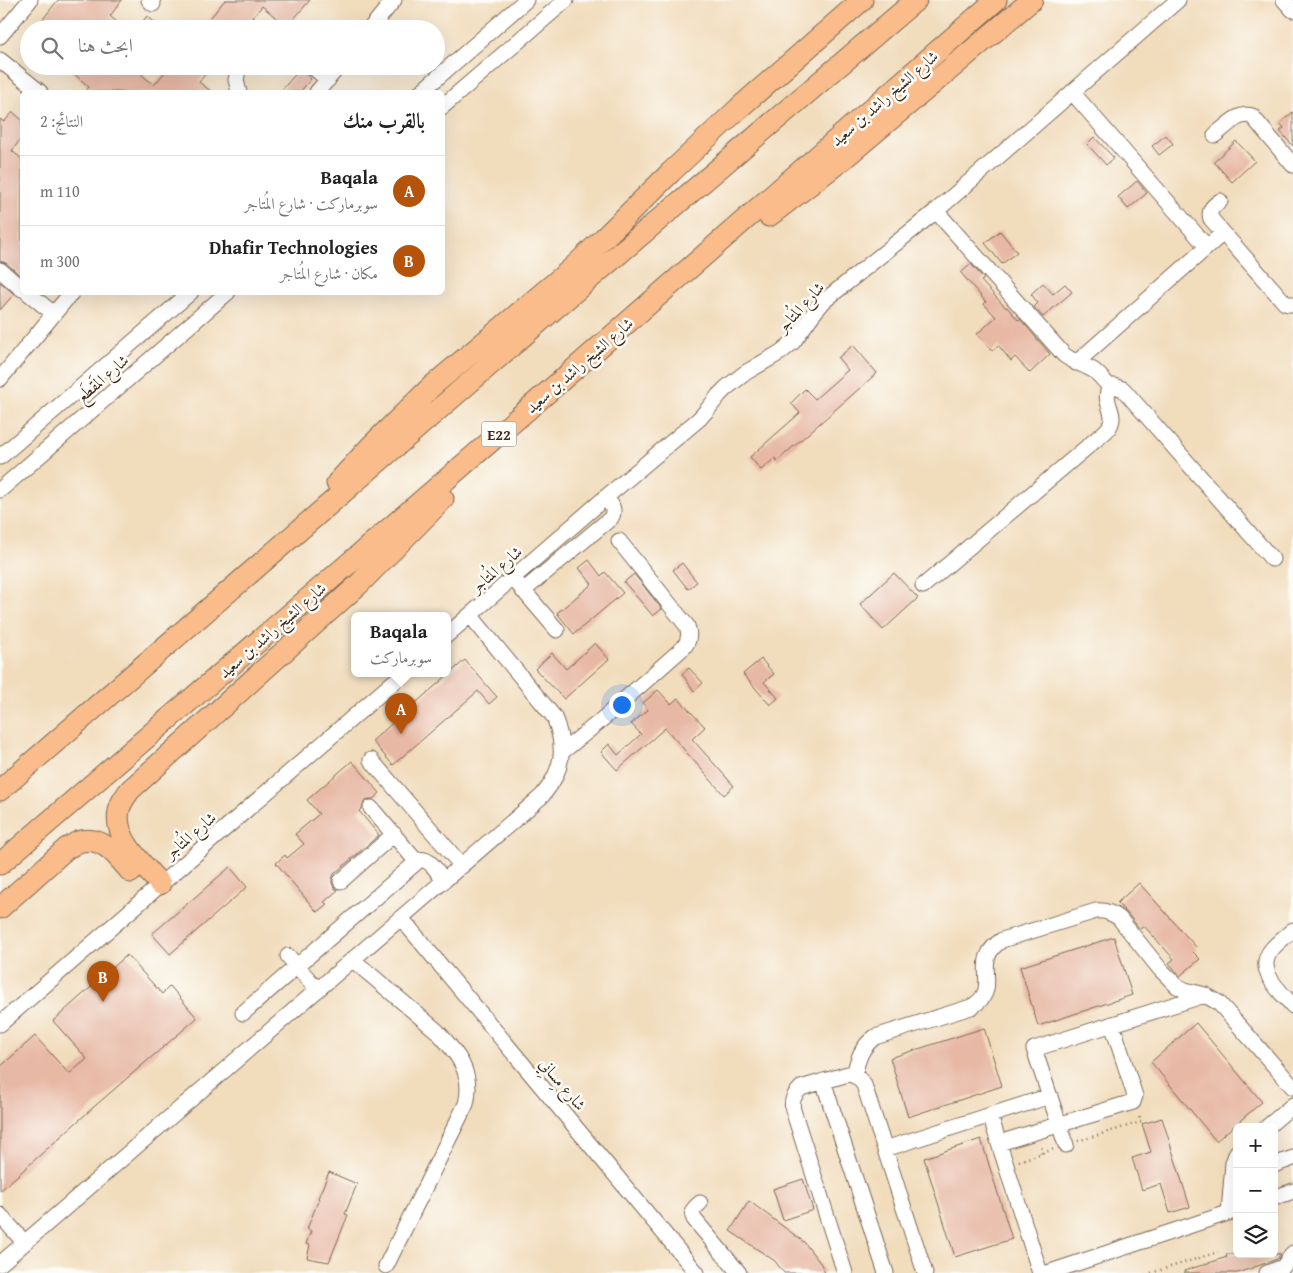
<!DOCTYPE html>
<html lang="ar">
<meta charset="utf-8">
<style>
body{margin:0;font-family:"Gentium Book Plus",Amiri,serif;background:#f2f2f2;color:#222;direction:rtl}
.controls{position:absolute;right:15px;bottom:15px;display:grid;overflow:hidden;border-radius:8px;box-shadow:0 5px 20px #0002}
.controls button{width:45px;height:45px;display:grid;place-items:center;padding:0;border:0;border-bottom:1px solid #e0e0e0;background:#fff;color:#222;font:25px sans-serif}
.you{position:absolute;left:621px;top:704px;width:18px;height:18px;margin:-12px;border:4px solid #fff;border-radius:50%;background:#1a73e8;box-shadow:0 0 0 8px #1a73e833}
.badge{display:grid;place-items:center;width:32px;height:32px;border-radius:50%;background:#b45309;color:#fff;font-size:16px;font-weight:700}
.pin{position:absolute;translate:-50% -41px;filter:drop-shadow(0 1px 2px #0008)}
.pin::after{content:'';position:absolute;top:26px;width:18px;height:15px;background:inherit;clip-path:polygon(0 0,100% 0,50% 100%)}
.popup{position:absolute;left:351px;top:612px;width:100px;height:65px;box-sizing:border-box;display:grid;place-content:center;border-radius:8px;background:#fff;filter:drop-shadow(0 1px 4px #0005);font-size:16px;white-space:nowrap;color:#767676}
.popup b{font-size:19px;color:#222}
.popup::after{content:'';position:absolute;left:50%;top:100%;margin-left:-10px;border:10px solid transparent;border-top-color:#fff}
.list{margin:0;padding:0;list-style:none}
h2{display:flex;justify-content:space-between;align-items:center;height:65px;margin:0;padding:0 20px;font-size:21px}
h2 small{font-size:16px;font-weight:400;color:#767676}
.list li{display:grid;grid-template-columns:32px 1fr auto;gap:15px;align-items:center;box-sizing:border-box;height:70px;padding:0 20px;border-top:1px solid #e0e0e0}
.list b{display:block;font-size:19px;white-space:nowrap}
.list p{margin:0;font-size:16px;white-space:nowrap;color:#767676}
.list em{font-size:16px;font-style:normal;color:#767676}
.icon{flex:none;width:28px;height:28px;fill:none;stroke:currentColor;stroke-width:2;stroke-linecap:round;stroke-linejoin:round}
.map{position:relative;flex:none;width:1293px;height:1273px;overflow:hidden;direction:ltr}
.search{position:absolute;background:#fff;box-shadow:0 5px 20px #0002;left:20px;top:20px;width:425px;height:55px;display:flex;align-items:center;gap:12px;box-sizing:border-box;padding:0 18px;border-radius:28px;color:#767676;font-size:19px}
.panel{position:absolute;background:#fff;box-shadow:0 5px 20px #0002;left:20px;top:90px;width:425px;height:205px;border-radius:8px;direction:rtl}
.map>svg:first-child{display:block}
</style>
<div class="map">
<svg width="1293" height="1273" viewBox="0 0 1293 1273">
<rect width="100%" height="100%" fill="#fdfcf7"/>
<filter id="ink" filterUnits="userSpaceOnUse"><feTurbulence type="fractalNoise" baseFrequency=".02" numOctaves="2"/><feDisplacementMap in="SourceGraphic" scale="10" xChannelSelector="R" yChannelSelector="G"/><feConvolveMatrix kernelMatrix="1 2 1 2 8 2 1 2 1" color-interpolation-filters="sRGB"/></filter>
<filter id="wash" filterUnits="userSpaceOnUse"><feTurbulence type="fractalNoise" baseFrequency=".0096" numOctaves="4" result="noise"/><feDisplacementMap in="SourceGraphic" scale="20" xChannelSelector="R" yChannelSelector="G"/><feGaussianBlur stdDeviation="1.12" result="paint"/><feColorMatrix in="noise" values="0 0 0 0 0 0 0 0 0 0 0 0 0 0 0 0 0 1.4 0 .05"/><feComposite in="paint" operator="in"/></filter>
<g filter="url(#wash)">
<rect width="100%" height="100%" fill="#f1dcbc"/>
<g id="blocks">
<path fill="#e7b8a4" d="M58,0h64l-12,16 15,13h-90z
M225,0h85l-23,27 -25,-21 -19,23h-42z
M147,16l16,13h-26z
M65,66h67l22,19 16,-19h42l-13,16 13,10h-127l4,-5z
M300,69l11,10 -11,13h-20z
M13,112l9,8v17l-10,14 10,8v118l-16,-14 -6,-2v-142l4,3z
M1293,112v34l-13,-15 4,-3 -4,-5z
M1166,135l7,9 -14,11 -7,-9z
M1094,137l20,21 -8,7 -19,-21z
M1236,141l19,20 -23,21 -18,-20z
M1137,181l10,12 -19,16 -10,-12z
M1000,231l17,21 -15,12 -17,-21z
M971,264l13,15 -3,2 25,27 1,-1 11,13 2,-1 30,35 -20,19 -15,-16 -4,4 -13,-16 -6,6 -15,-17 19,-17 -12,-13 2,-2 -25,-29z
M0,282l14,12 -14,16z
M1043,283l10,11 12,-10 7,8 -29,25 -9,-10 4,-4 -7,-9z
M853,345l24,28 -100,88 -2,-3 -14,12 -11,-13 50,-44 -9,-10 14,-14 10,10 33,-29 -10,-12z
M589,560l12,16 4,-4 18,21 -49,41 -17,-21 35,-29 -13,-16z
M682,563l15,19 -9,7 -15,-19z
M894,573l24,25 -35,32 -23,-26z
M634,574l28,35 -9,7 -29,-34z
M595,643l14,16 -45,40 -29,-30 17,-16 14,16z
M761,659l13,15 -10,8 14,16 -8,7 -27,-31z
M465,660l32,37 -8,7 -11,-13 -85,74 -21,-24z
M689,668l14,15 -9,8 -12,-17z
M658,690l13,14 7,-6 27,29 -13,12 42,47 -10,9 -59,-67 -48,42 -16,-18 8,-8 9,11 23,-21 -10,-10 17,-14 -5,-7z
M352,761l28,32 -7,6h-4l-4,2 -3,7 -3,3 20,24 -45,39 -2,5v4l2,5 4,2 -14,12 3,2 -10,8 -41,-49 9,-8 2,3 17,-14 -9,-10 24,-20 -12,-14z
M230,867l17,20 -77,67 -18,-20z
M1139,883l58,65 -4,4 7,7 -20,17 -11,-13 5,-4 -30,-33 -4,3 -14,-17 -9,-9z
M1114,937l18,58 -94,31 -18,-59z
M127,955l35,39 8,-8 27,32 -101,87 -96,86v-124l35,-31 34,38 18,-15 -34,-38z
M1196,1023l66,79 -46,39 -65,-79z
M984,1028l18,58 -94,31 -18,-59z
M1162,1118l28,89 -20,6 -9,-29 -19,6 -10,-32 19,-6 -9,-28z
M981,1139l31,100 -57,18 -31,-99z
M329,1172l28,12 -12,30 3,1 -19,47 -22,-4 3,-13 -4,-1 5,-13 -4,-2 12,-30 -1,-1z
M803,1179l10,31 -30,10 -10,-31z
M749,1201l55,41 17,22 4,9h-41l-9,-12 -45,-30z
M1226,1254h55l-4,5 -39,14h-54v-2l43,-14z"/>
</g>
</g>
<g filter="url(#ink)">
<use href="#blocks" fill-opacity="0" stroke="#7b6855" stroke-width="1"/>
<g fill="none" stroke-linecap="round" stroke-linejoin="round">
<defs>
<path id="minor" d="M149,0l4,4
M1284,0l9,10
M370,29l24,-29
M0,36l30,-36
M0,60l40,32
M239,66l-3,14 3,12
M312,66l16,14
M317,92l22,-26
M421,92l105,-92
M1072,92l135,155
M442,107l124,-107
M1215,135c11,-8 22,-23 37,-19l41,49
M1220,201c-7,5 -12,9 -9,18l74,84 3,1h5
M936,211l128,144c9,7 19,9 29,15 6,4 11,11 17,17l4,-1 9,3 149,170
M0,270l22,19
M27,292l27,22
M1076,363l147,-130
M0,379l72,-87
M0,457l191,-165
M0,490l228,-198
M517,583l40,47
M923,586l183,-155c16,-17 -6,-27 4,-44
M523,591l88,-73c5,-8 0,-14 -5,-21
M447,635l159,-138 93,-78 9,-10 11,-14 7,-7 19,-15 36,-21 12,-10 20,-28 11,-13 112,-90 242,-211
M562,752l37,-30 85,-75c5,-6 6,-13 3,-21l-68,-85
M371,760l91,106
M371,808l45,53
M341,881l53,-47
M401,918l296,355
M1293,930c-7,6 -15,12 -21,19 -18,21 8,42 21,57
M288,956l30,34
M353,960l84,71c20,22 37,42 29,73l-80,162
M243,1013l176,-153c11,-3 19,13 25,21
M0,1024l404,-351
M854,1075c4,-16 7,-28 21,-38l96,-30c34,-19 -3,-45 31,-67l94,-29c9,-1 16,2 23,7l41,51 17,17 8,4 20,5 14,8 74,84
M823,1081l63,192
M990,1115l50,158
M1267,1127l26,-22
M999,1143l134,-41 2,-6 -23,-72
M1066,1145l-32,-96 171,-54
M885,1149l165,-53
M1274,1165l19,-7
M1274,1198l19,-7
M700,1203c-6,5 -10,8 -6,16l45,54
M1229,1213l4,-50 4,-11
M0,1215l24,27
M0,1264l542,-468c22,-26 24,-49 12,-79l-84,-102
M845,1273l-52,-163c-2,-10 1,-15 8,-22l47,-14c8,1 11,4 16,11l61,188
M1047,1273l190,-63
M1267,1273l16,-6 10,-14"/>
<path id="highway" d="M769,216l73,-56 190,-160
M337,483l32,-35 62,-61 139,-117 34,-32 67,-66 68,-64 123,-108
M0,790l546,-474 370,-316
M0,864l556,-479 440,-385
M160,884c-16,-19 -47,-45 -41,-73 1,-8 6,-14 11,-21l228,-205 85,-86
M0,908l67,-60c4,-1 7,-4 11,-6 24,-8 39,14 53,30"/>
</defs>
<use href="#minor" stroke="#7b6855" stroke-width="17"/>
<use href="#highway" stroke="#7b6855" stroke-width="23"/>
<path stroke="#7b6855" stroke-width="2.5" stroke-dasharray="1 4" stroke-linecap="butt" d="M1078,1141l63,-19 -3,-8
M1041,1153l1,-10
M1019,1161l35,-12
M1151,1273l67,-21"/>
<use href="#minor" stroke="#fff" stroke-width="15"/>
<use href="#highway" stroke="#f9bc8a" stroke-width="21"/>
</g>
</g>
<g text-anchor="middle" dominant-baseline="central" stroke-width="5" stroke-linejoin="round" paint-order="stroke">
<rect fill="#fdfcf7" stroke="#75695f" stroke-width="1" x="481.5" y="421.5" width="35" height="25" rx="4"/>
<g font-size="15" font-weight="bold" fill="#3b2a1e">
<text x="499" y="434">E22</text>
</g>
<g font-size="16" fill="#3b2a1e" stroke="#fdfcf7">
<text transform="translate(884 98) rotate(-41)">شارع الشيخ راشد بن سعيد</text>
<text transform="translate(800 307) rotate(-48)">شارع المُتاجر</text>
<text transform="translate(579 365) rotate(-41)">شارع الشيخ راشد بن سعيد</text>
<text transform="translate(102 378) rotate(-41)">شارع المَقطَع</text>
<text transform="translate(496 569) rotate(-41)">شارع المُتاجر</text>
<text transform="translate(272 630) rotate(-41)">شارع الشيخ راشد بن سعيد</text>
<text transform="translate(190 835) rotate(-41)">شارع المُتاجر</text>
<text transform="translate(563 1084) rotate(50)">شارع مِسانِي</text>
</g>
</g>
</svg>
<div class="controls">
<button>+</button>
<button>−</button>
<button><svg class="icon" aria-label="layers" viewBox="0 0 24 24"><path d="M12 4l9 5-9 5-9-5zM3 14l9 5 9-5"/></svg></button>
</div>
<div class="you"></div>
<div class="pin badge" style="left:401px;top:734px">A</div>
<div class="popup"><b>Baqala</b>سوبرماركت</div>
<div class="pin badge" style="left:103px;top:1002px">B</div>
<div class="search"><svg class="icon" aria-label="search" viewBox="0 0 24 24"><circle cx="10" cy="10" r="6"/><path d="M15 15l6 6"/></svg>ابحث هنا</div>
<section class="panel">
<h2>بالقرب منك<small>النتائج: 2</small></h2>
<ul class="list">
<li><span class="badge">A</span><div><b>Baqala</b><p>سوبرماركت · شارع المُتاجر</p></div><em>110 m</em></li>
<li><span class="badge">B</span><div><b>Dhafir Technologies</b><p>مكان · شارع المُتاجر</p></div><em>300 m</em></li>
</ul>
</section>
</div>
